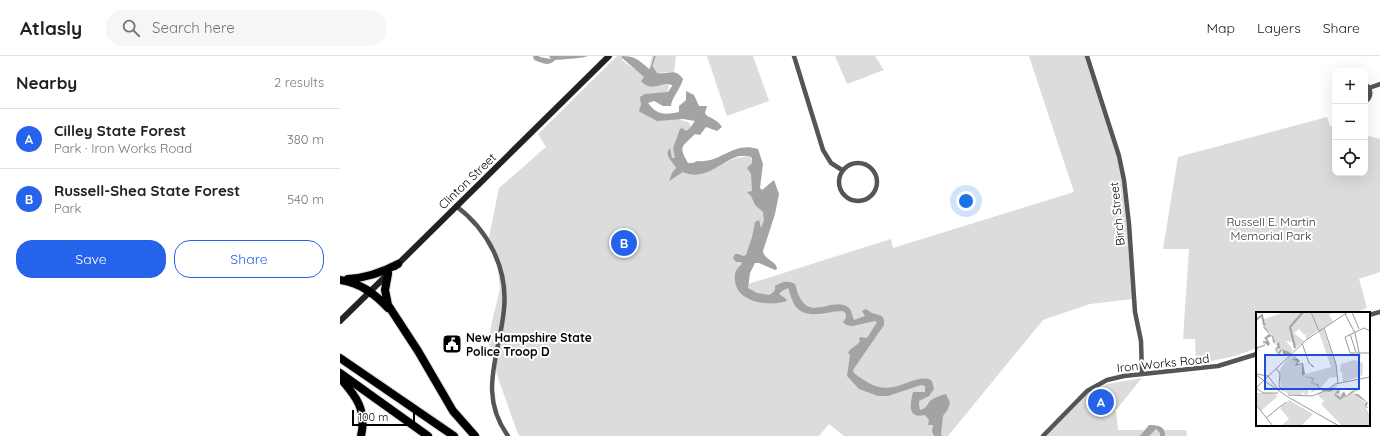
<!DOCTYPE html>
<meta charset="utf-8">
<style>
body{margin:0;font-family:Quicksand,sans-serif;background:#f6f6f6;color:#202124}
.controls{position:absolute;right:12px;top:12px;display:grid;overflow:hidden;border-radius:8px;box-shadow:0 4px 16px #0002}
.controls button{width:36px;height:36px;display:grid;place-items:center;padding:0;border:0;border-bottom:1px solid #e0e0e0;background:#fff;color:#202124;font:20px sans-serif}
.scale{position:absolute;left:12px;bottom:10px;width:63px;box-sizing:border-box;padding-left:4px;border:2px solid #000;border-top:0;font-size:11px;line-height:14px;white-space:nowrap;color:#000;-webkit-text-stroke:3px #fff;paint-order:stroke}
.you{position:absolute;left:626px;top:145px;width:14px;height:14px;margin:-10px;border:3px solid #fff;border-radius:50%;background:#1a73e8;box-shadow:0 0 0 6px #1a73e833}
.badge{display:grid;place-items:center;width:26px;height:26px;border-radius:50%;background:#2563eb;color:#fff;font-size:13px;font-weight:700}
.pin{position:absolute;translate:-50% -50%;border:2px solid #fff;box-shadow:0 1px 4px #0006}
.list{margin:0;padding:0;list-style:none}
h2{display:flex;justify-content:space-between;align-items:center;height:52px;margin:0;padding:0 16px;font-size:17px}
h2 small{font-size:13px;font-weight:400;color:#757577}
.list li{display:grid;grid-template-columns:26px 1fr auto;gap:12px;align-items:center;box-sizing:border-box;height:60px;padding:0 16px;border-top:1px solid #e0e0e0}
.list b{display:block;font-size:15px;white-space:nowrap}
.list p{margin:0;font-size:13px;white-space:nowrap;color:#757577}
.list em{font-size:13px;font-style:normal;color:#757577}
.actions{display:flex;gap:8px;padding:12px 16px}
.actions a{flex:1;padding:9px 0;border:1px solid #2563eb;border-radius:16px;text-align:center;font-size:14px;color:#2563eb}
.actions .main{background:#2563eb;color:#fff}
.icon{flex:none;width:22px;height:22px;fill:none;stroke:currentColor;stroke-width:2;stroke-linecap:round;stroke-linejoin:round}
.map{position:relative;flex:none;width:1040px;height:380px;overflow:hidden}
header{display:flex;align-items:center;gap:24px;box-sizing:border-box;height:56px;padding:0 20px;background:#fff;border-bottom:1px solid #e0e0e0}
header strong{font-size:19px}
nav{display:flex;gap:22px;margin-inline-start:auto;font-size:14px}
.search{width:280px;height:36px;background:#f6f6f6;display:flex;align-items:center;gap:10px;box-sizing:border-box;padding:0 14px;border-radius:16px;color:#757577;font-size:15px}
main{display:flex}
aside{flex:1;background:#fff}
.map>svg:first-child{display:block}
</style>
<header>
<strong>Atlasly</strong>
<div class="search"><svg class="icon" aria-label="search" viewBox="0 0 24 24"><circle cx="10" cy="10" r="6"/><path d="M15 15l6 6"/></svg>Search here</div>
<nav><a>Map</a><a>Layers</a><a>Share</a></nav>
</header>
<main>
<aside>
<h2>Nearby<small>2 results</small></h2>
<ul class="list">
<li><span class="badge">A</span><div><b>Cilley State Forest</b><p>Park · Iron Works Road</p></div><em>380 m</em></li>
<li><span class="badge">B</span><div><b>Russell-Shea State Forest</b><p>Park</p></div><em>540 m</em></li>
</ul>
<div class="actions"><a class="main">Save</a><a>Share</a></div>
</aside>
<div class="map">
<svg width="1040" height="380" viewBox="0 0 1040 380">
<rect width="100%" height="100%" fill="#fff"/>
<path fill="#dcdcdc" d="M277,0h4l2,5 30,21 12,2 4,2 -2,8h-14l-6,10 4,6 39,13v7l-8,7 -3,24 27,10 30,-13 13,-2 3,4 15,52 -4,19 -18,54 146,-46 2,9 181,-56 -45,-136h56l37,117 5,42 6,84 -43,5 -47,16 -95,116h-104l-15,-12 -10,12h-299l-2,-2 -21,-59 -8,-31 2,-18 9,-37 -2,-19 -9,-33 10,-49 47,-41 -8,-13z
M312,0h24l-2,16 -17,1 -5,-8 -3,4z
M367,0h46l16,45 -42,15z
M495,0h40l9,14 -37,14z
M987,61l3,9 5,1v46h30v-38l15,4v133l-21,7 8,29 -12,5h-98v35l-22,8 -39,8 -1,-25h-12l6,-90h-26l15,-92z
M802,322l-26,32 2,20h68l1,6h-141l42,-43 19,-9z"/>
<path fill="#a3a3a3" d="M193,0h6l1,1 11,2 -2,-3h39c-7,3 -25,3 -33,4 -6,7 -13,3 -21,0z
M282,0c13,0 17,4 27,13l3,-4 5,8c11,2 18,-6 26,6 -2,9 -12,20 -12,27h-8l-9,-5 -6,2c9,12 16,12 31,9v-6l7,-6v-9l8,4 5,11h8l-2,7 1,2c6,4 12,5 16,12l-5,4 -11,-4 -6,8 -5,-1c-13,13 -17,12 -7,29h5l4,-2c24,3 35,-20 61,-12l5,15 -3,24 2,2 12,-10 5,14 -4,20 -12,37c1,9 14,10 14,18l-2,1 -16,-7h-4l-5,10 -2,15 9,5 12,2c4,-2 7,-4 6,-9 7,-4 12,-6 20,-2 2,6 3,12 7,17 11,17 34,-5 47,7 3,3 3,8 5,12l11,-4 -3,-5 4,-2 6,4 10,3 2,4v5l-31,45 1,3c16,12 27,19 47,12 9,-3 18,-8 28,-6l3,2 2,8 -5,7 -10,5v3l1,6c7,-2 6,-4 10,-9 3,-3 12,-6 16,-7l4,9 -2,6 -5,7 -2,18 1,2h-8l-2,-5 1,-6h-5l1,-5 -4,-5c-18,4 -15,-11 -12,-23h12v-6l-4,-1 -33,11h-10l-19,-7 -12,-13 3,-21 -2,-2c3,-6 9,-7 12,-12l-1,-2 1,-2 7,1 10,-16 -2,-1 -22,5 -7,-1 -3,-3 3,-4v-4l-3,-3c-17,0 -35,10 -48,-5 -3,-5 -5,-13 -7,-18l-6,3 -3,3 6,4 2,3c-16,6 -50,2 -52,-20 -1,-8 1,-12 7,-17l-1,-2h-5l-3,-4 2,-4h3l5,2 3,-1 6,-18 3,-15 4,-2 2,8 3,-8 -1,-8 -8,-7 -4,-9 -4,-4 5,-1 -1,-17 -4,-6 5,-5v-5l-3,-2c-3,0 -7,0 -10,0 -18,5 -34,26 -56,16l-14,9 3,-8 4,-5c-3,-7 -13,-12 -6,-20l2,10h3l-2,-10 7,-19 2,-1 4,3 3,-2 6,-8 -12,-2 -26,2 -17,-9 -1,-1 2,-6 -1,-8 5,-3 23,-2 4,-6v-1c-12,-4 -20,8 -31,-4l3,-4 -23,-20z
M809,369c8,0 17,1 16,11h-5v-3l-4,-4 -7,7h-9z"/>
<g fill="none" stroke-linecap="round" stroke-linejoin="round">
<path stroke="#a3a3a3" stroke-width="1.5" d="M312,9l3,-9"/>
<defs>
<path id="highway" d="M48,218l-3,16 3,15 30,46 35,60 22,25
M8,223c17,-1 35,-7 50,-15
M0,224c20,3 34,13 48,28
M0,302l114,78
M0,317l88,63
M0,322c16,18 27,32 21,58"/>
</defs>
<use href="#highway" stroke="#dbdbdb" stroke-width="10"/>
<path stroke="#555" stroke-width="4.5" d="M454,0l29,94 8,13 11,7
M747,0l32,100 5,24 5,44 6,88 6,29 1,33
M1025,28c7,5 7,13 0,18
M1029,32l11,-4
M499 126a19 19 0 1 1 38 0a19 19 0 1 1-38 0Z
M116,150c32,24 52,62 48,103 -4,46 -27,84 4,127
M1029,259l11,-3
M703,380l44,-45 20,-11 17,-4 94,-10 39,-12"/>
<path stroke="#222" stroke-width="6" d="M55,211l214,-211
M0,265l49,-48"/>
<use href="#highway" stroke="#000" stroke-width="8"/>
</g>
<defs>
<symbol id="civic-square" viewBox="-11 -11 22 22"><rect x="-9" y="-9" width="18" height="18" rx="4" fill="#000" stroke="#fff"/><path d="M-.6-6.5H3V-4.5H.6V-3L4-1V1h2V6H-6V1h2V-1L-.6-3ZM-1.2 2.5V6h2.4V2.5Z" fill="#fff"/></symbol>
</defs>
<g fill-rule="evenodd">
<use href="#civic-square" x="101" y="277" width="22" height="22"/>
</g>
<g text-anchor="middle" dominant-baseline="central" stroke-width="4" stroke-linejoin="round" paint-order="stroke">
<g font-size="12" fill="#000" stroke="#fff">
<text transform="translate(127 125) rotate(-44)">Clinton Street</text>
<text transform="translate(777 158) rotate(-96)">Birch Street</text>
<text transform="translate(823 307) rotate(-6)">Iron Works Road</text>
</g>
<g font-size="12" fill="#333" stroke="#fff">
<text x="931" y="165">Russell E. Martin<tspan x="931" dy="14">Memorial Park</tspan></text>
</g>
<g font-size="12" font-weight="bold" fill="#000" stroke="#fff" text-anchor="start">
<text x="126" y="281">New Hampshire State<tspan x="126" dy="14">Police Troop D</tspan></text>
</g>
</g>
<g transform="translate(916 256)">
<rect width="114" height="114" fill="#fff"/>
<path d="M29,0h26l7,18 -11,9 -2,-3 3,-3 -4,2 -5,-6 -5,4 10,8 -10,8 -1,-7 -7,-1 7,9 -3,4 -9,-5 -2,5 -3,-5h3l-1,-4 -14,-18v-8zM56,0h22l-5,3 4,6 -10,7 13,37 1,12 -8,1 -9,11 -10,4 2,-3 -3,-2 -2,8 -5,-4 -1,3 -13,-1 -7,-5 -2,-18 12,-17 6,7 -1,3h7l-1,11 29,-8zM98,48l9,3 -1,14 -2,-3 -2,3 -15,5 -1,-10h-2l1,-8zM82,72l-2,4h6l-3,7 4,-3 3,4 8,-5v3l13,10 -2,3 5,10v9h-28l-21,-22 3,-3 -7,-7zM0,81h17l5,3 -17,15 -5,-7zM33,88l24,14 -12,12h-20l8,-7 -9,-11z" fill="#dcdcdc"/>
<path d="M10,11v1l-2,3 2,1 4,7 3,1 3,9 3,-3 1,6 -4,1 2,4 3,-4 8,3 2,-2 -2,2 7,5 -2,2 3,-1 3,3 -3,3 6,-1 2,11 -3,2 12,2 -2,5 6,1 2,5 19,-1v5l-4,1 5,3v2l4,-8 2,5 6,-5 3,-1h2l-3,4h4l10,9 -2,4h2l-2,3 4,7 -4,-6 1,-3 -2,-1 1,-5 -12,-8 2,-4 -10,7 -1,-1 -5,4 -6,-5 5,-7 -10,4 -9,-2 -3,-5 -6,-2 2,-4 -11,-3v-12l-7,2 2,-5 -5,-1 3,-3 -5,-3 -7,1 -1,-6 -2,5 -3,-1 -2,-4 3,-3 -5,-4 -1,-6 -5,2 3,6 -2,2 -4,-4 1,4 -7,2 -1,3h-1l1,-4 7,-2 -1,-4h4l-3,-3 5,-4 -6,-7z" fill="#a3a3a3"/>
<path fill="none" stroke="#a3a3a3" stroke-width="2" d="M0,8l6,-5 2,10M39,36l-5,-21 13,-15"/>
<path fill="none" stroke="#999" stroke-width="1" d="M55,0l8,19M96,0l7,17M89,2l10,19 5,24M68,16l12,36 2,19M114,19l-6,-3 -19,9 5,16h20M94,22l6,18M46,31l7,20 5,4 -3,-2M20,56l4,6 -1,12 4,5M0,62l12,2 9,12M0,63l32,22 51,29M0,76l50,-48 42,-28M0,76l7,5h15M32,83l24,1 15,-6 8,-6 35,-7M0,93l17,21M10,106l20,-16"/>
<path fill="#1d4ed8" fill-opacity="0.15" stroke="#1d4ed8" stroke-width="2" d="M9,43h94v34h-94z"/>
<rect width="114" height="114" fill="none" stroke="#000" stroke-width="2"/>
</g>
</svg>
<div class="controls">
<button>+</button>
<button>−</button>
<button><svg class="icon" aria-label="locate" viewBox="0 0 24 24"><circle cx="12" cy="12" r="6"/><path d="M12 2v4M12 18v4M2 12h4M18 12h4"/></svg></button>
</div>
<div class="scale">100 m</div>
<div class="you"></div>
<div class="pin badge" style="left:761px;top:346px">A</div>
<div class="pin badge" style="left:284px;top:187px">B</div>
</div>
</main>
